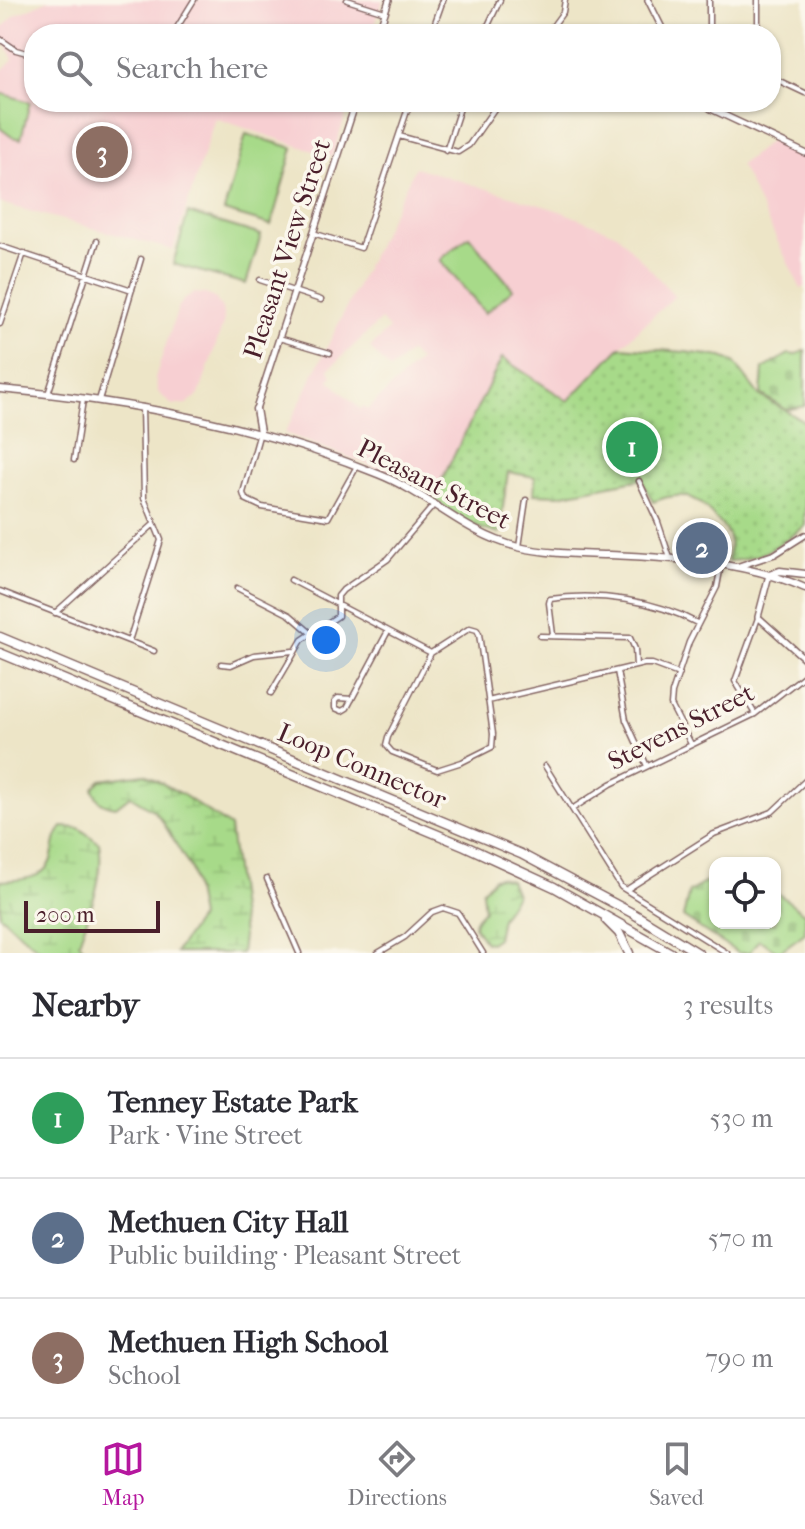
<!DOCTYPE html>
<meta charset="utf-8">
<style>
body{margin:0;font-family:"IM FELL French Canon",serif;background:#f7f7f7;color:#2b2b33}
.controls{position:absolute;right:24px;bottom:24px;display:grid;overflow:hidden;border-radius:16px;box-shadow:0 2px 6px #0004}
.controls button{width:72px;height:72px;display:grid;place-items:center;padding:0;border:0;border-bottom:2px solid #e1e1e2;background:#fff;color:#2b2b33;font:40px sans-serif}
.scale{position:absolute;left:24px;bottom:20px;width:136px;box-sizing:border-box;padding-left:8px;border:4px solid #4a1f2b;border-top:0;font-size:22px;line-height:28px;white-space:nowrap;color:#4a1f2b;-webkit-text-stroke:6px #fbf7ec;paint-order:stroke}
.you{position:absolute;left:326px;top:640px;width:28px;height:28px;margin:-20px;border:6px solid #fff;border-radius:50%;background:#1a73e8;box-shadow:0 0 0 12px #1a73e833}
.badge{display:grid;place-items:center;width:52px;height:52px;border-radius:50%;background:#b5179e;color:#fff;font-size:26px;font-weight:700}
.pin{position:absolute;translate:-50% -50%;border:4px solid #fff;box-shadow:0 2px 8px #0006}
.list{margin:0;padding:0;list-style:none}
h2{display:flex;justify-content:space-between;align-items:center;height:104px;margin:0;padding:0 32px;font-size:34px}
h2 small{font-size:26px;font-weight:400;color:#7c7c81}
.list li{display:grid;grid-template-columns:52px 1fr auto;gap:24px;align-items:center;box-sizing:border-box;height:120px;padding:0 32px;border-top:2px solid #e1e1e2}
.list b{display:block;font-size:30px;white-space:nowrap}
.list p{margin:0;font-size:26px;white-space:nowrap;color:#7c7c81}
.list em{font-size:26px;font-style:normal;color:#7c7c81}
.icon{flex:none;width:44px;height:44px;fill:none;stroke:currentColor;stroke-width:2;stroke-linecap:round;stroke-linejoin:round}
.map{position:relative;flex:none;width:805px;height:953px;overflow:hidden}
.search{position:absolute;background:#fff;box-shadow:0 2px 6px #0004;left:24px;right:24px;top:24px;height:88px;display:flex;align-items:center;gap:20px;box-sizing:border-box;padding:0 28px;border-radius:32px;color:#7c7c81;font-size:30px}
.sheet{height:464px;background:#fff}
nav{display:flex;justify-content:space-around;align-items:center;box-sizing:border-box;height:112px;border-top:2px solid #e1e1e2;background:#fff;font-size:22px;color:#7c7c81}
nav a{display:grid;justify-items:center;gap:4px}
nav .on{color:#b5179e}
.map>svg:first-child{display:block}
</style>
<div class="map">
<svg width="805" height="953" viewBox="0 0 805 953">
<defs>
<pattern id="wetland-marsh" width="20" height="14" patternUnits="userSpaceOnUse" patternTransform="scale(2)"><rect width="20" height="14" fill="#a7da89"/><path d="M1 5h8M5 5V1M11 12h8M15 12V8" fill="none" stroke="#91bb76"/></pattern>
<pattern id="cemetery-stones" width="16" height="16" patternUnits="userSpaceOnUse" patternTransform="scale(2)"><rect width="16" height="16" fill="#a7da89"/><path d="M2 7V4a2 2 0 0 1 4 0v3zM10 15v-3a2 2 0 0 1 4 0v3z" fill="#91bb76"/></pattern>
<pattern id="park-dots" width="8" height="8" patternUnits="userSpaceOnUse" patternTransform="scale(2)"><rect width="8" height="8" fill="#a7da89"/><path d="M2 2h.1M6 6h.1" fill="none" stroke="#91bb76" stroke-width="1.8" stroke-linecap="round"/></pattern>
</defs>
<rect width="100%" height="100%" fill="#fbf7ec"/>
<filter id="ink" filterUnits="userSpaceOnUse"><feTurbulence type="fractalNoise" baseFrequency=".0125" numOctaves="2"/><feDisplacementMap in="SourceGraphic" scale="16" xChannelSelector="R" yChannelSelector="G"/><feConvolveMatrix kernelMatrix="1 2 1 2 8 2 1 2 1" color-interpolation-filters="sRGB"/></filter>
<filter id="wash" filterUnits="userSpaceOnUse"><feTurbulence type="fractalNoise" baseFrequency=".006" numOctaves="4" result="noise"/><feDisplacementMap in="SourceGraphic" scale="32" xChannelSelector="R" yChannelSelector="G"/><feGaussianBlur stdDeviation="1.8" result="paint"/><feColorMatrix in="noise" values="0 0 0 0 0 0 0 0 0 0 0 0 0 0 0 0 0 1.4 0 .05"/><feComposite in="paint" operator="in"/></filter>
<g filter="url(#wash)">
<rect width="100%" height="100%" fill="#ede5c7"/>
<path fill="#f7cfd2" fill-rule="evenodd" d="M49,0h334l-11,34h-338v68h316l-18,55 -117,-39 -42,132 -173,-47v-131l13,-12 -13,-30 15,-15z
M771,140l34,17v129l-4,3 -61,-124z
M415,167l145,44 57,23 58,62 -55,51 -53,57 -65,-46 -69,140 -23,-17 -125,-48zM381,320l8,9 -19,19 20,22 20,-18 9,9 -52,49 -4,-4 -3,3 -31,-29 3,-4 -3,-7z
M194,293l12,1 10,5 6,10 2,12 -25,74 -12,9 -15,1 -14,-13 -3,-14 23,-70 6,-9z"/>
<path fill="#a7da89" stroke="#787c5a" stroke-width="2" d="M0,93l30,9 -9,37 -9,-2 -12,-9z
M246,134l47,14 -22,77 -47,-14z
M188,213l73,22 -15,49 -73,-20z
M469,236l44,53 -28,24 -45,-53z"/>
<path fill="url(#wetland-marsh)" stroke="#787c5a" stroke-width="2" d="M145,774l37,20 48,33 13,109 -2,17h-66l25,-36 -9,-48 -30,-50 -7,-8 -24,-15 -14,11c-13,-2 -20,-6 -23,-19l8,-8z
M62,827l17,1 20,15c6,33 -9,67 -20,99l8,11c-12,0 -29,0 -40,-1 -12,-3 -37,-28 -47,-37v-34c21,-1 47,-1 52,-25 3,-13 2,-19 10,-29z
M499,877l11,3 6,15 -15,23 -4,20 -7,5 -5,-1 -11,-16 1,-6 9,-10 -2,-19 12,-13z"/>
<path fill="url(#cemetery-stones)" stroke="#787c5a" stroke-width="2" d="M805,350v56l-19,4 -25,-16 2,-25 26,-15 6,1z
M715,877v46h60v-32l30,23v19l-26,19 -20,-12 -10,13h-11l-55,-36 6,-25z"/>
<path fill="url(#park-dots)" stroke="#787c5a" stroke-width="2" d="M620,347l65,5 37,5 12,5 25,33 46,27v104c-24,18 -46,35 -77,35 1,-9 3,-19 0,-27 -3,-6 -8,-10 -12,-15 -20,-24 -34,-29 -63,-17l-12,-23 -82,16 -25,-1 1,-17 -27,-5 -9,62 -32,-10 -34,-26 69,-140 66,43z"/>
</g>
<g filter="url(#ink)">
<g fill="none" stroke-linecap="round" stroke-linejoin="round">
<defs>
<path id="street" d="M347,0l38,12
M709,0v34
M758,0v34
M173,34l21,-34
M431,34l12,-34
M484,34l16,-34
M547,34l16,-22 2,-12
M0,39l16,11 18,5
M771,77l34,16
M399,136l59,16 11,-7 30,-43
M446,151l16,-49
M313,233l48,15 49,-146
M0,246l132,44
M260,280l61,20
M0,324l24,-71
M279,338l51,15
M48,394l49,-153
M99,400l42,-141
M259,436l-16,57 2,6 17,8 66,11 29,-52
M74,460l9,-60
M639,481l19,41 12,36
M519,547l7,-47
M291,580l140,73
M237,588l53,27 22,19
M0,591l154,60
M55,613l99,-89
M470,628l7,2 2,4 14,100 -1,13 -30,15 -25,8 -45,-18 -6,-7 2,-8 43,-84z
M553,635l-4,-32 1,-4c48,-7 105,1 147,24
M540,636l90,2 5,11 1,17
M129,641l32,-101 -17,-42 -2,-91
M221,664l10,1 23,-10 39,-4
M617,671l9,49 21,46
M271,693l31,-53 36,-24v-20l5,-6 45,-31 45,-53
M352,699l-14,-1 -3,3v7l7,3 5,-3 41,-77
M488,701l156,-37h8l27,10
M755,714l-20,-33 23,-63
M691,744l-20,-39 1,-12 17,-51 28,-55 4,-22
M545,766l76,121 106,66
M572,809l39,-25 144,-70 50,-39
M267,879l32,74
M626,890l88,-56 58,-22 33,-31
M378,953l27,-16 27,-25 11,-4 15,5 25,40"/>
<path id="secondary" d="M648,0l17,34
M378,34l11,-34
M703,102l8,7 94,44
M256,409l100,-307
M736,567l39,-13 30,-19
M769,575l-11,42 47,42"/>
<path id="primary" d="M0,389c130,12 257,36 378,85 51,20 85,59 140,73 29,7 60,7 90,8 66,3 137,6 197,33
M256,409l4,23
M769,575l11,-4 25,3"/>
<path id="highway" d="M0,637l521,217 113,60 64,39
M0,653l465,193 89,41 117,66
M606,920l13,13 10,20"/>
</defs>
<use href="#street" stroke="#836462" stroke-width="7"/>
<use href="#secondary" stroke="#836462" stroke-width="8"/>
<use href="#primary" stroke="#836462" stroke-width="9"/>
<use href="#highway" stroke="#836462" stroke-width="11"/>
<use href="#street" stroke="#fff" stroke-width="4"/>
<use href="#secondary" stroke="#fff" stroke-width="5"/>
<use href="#primary" stroke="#fff" stroke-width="6"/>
<use href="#highway" stroke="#fff" stroke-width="8"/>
</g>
</g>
<g text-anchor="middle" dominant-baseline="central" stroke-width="7" stroke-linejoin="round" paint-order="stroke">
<g font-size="26" fill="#4a1f2b" stroke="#fbf7ec">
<text transform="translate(287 249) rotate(-72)">Pleasant View Street</text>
<text transform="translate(434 484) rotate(27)">Pleasant Street</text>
<text transform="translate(681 727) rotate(-27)">Stevens Street</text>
<text transform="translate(362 766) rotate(23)">Loop Connector</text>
</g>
</g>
</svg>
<div class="controls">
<button><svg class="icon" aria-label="locate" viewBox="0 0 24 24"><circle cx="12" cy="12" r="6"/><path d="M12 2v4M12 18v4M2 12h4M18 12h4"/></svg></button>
</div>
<div class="scale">200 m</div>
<div class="you"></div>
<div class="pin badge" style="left:632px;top:447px;background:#2e9e5b">1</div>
<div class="pin badge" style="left:702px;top:548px;background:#5c6f8a">2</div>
<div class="pin badge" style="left:102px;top:152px;background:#8d6e63">3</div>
<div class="search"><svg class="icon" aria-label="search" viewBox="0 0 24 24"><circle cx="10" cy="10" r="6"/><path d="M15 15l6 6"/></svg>Search here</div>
</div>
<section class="sheet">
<h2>Nearby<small>3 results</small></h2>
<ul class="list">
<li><span class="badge" style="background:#2e9e5b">1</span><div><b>Tenney Estate Park</b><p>Park · Vine Street</p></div><em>530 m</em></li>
<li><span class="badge" style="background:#5c6f8a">2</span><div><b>Methuen City Hall</b><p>Public building · Pleasant Street</p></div><em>570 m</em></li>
<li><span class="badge" style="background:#8d6e63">3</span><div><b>Methuen High School</b><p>School</p></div><em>790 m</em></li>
</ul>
</section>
<nav>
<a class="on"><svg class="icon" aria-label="map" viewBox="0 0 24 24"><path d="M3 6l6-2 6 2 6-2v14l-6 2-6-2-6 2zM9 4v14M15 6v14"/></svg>Map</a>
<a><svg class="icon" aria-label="directions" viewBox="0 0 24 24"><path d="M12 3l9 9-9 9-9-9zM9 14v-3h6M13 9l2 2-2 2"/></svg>Directions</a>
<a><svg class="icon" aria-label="saved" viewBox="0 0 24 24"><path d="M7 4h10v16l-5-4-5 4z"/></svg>Saved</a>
</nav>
